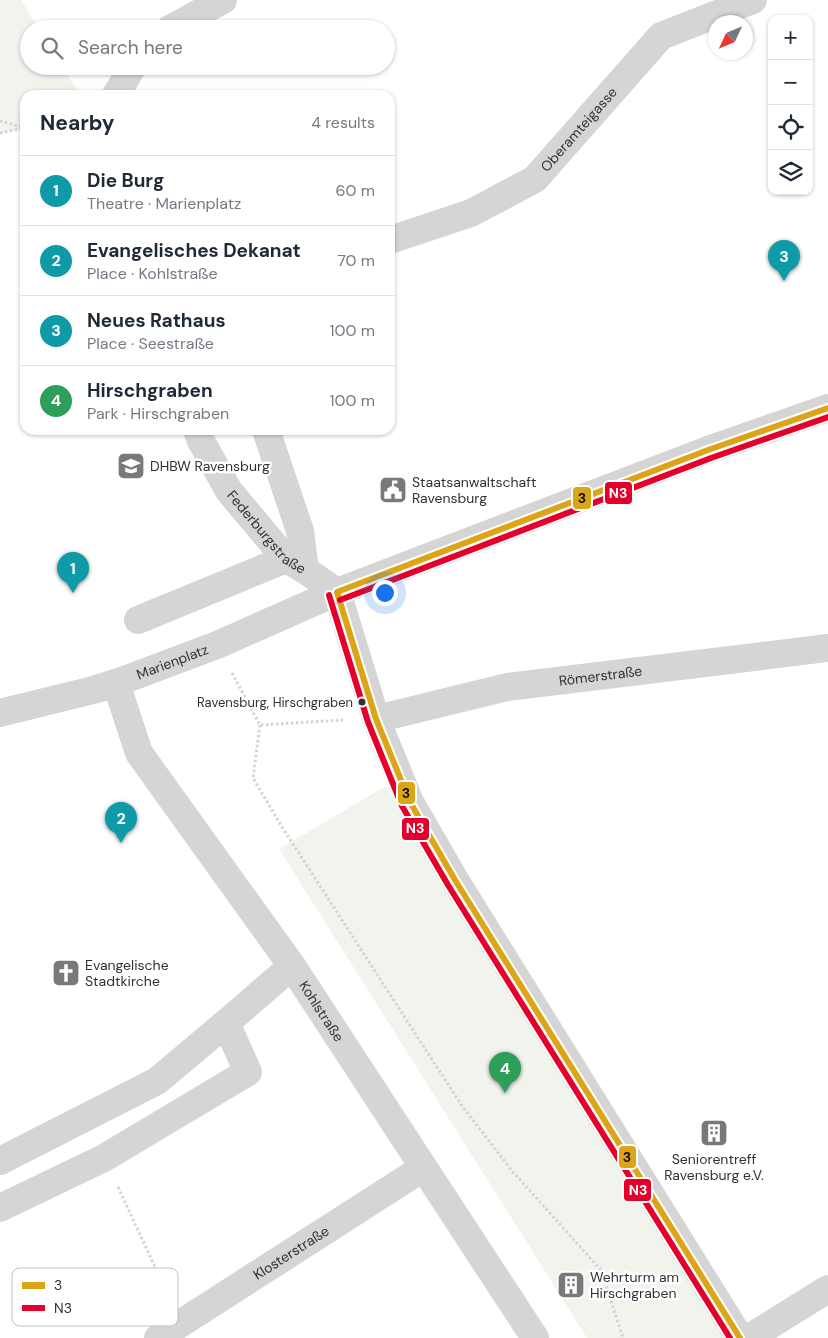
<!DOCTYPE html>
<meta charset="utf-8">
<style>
body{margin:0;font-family:"DM Sans",sans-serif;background:#f2f2f3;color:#1f2937}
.controls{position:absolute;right:15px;top:15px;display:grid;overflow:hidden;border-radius:10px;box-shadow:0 1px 4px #0004}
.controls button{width:45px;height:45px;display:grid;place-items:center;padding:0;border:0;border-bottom:1px solid #e0e1e3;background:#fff;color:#1f2937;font:25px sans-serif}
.compass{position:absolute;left:708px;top:15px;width:45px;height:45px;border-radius:50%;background:#fff;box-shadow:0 1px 4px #0004;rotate:226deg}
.you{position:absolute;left:384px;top:592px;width:18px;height:18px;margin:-12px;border:4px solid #fff;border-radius:50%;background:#1a73e8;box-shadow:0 0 0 8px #1a73e833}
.badge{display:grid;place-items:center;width:32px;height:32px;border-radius:50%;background:#797979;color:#fff;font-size:16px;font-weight:700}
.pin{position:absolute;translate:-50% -41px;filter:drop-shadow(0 1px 2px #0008)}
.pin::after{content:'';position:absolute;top:26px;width:18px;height:15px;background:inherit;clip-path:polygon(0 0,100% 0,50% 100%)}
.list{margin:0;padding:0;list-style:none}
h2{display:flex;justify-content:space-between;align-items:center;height:65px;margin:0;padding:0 20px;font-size:21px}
h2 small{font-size:16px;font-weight:400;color:#747a83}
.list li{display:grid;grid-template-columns:32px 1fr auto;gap:15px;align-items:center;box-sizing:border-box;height:70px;padding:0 20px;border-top:1px solid #e0e1e3}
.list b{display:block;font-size:19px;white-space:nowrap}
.list p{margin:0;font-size:16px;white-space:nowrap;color:#747a83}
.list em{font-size:16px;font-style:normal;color:#747a83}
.icon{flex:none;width:28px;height:28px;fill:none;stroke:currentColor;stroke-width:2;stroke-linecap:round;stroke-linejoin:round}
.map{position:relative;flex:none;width:828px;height:1338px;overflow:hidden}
.search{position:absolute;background:#fff;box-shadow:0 1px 4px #0004;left:20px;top:20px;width:375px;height:55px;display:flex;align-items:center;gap:12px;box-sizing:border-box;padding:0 18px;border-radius:28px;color:#747a83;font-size:19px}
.panel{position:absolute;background:#fff;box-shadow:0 1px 4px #0004;left:20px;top:90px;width:375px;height:345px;border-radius:15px}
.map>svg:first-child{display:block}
</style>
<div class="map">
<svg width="828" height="1338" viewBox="0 0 828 1338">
<rect width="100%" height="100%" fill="#fff"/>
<path fill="#f1f3ed" d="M0,0h21l18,29h-10v37h33l18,29h-55v33l-25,5z
M386,786l23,40 321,512h-143l-308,-489z"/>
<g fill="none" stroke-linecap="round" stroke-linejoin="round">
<path stroke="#d4d4d4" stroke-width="3" stroke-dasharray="2.5 2.5" stroke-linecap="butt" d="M0,121l25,7
M0,133l24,-5
M232,673l28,52 83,-5
M260,725l-7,53 29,49 180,279 51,66 88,98 22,68
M118,1187l50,108"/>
<g stroke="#d5d5d5" stroke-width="28">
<path d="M170,29l53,-29"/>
<path d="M116,95l17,-29"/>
<path id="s1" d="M390,240l81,-27 64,-34 126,-143 92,-36"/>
<path id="s2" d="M197,430l4,11 28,50 57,68 19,11 32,22"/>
<path d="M266,430l34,101 5,39"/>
<path d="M337,592l39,127 34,83 45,78 285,458"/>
<path d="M138,620l148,-61"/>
<path id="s3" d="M116,683l23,70 153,213 243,372"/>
<path id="s4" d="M0,713l93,-23 23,-7 101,-38 120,-53 371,-142 120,-42"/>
<path id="s5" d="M376,719l131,-32 321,-39"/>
<path d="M0,1161l157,-80 69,-58"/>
<path d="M0,1208l104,-50 144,-86 -22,-49 66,-57"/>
<path id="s6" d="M158,1338l265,-170"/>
<path d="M749,1338l79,-49"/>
</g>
<defs>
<path id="bus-1" d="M337,592l39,127 34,83 45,78 285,458
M337,592l371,-142 120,-42"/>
<path id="bus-2" d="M329,595l39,127 34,84 46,79 282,453
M340,600l371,-142 117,-41"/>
</defs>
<use href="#bus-1" stroke="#fff" stroke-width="10"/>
<use href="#bus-2" stroke="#fff" stroke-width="10"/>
<use href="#bus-1" stroke="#dba517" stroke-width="6"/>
<use href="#bus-2" stroke="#e4002b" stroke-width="6"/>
</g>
<defs>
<symbol id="university-square" viewBox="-11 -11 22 22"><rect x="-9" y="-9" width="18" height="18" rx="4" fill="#797979" stroke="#fff"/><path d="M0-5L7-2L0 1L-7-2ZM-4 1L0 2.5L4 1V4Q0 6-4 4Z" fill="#fff"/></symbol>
<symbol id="civic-square" viewBox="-11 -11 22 22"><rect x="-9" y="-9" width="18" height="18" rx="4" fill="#797979" stroke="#fff"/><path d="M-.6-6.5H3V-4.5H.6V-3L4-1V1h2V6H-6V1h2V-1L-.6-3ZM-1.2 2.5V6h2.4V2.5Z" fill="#fff"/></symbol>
<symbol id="church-square" viewBox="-11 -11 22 22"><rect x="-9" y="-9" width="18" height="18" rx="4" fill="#797979" stroke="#fff"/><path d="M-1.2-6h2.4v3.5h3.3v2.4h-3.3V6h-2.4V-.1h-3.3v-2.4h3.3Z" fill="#fff"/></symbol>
<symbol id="building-square" viewBox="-11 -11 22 22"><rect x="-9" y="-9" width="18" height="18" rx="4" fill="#797979" stroke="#fff"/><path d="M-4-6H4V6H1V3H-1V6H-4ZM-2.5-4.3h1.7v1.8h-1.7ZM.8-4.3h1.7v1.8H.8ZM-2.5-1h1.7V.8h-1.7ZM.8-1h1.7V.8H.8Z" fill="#fff"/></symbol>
</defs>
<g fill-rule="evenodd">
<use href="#university-square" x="115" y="450" width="32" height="32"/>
<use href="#civic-square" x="377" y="474" width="32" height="32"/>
<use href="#church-square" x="50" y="957" width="32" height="32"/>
<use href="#building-square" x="698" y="1117" width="32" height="32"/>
<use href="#building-square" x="555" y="1269" width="32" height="32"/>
</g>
<circle fill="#313131" stroke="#fff" stroke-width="2" cx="362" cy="702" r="4.5"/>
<g text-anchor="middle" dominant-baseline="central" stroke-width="5" stroke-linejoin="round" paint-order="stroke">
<g font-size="13" fill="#313131" stroke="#fff" text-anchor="end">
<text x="353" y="702">Ravensburg, Hirschgraben</text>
</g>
<g font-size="14" fill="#313131" stroke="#fff">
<text stroke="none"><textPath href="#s1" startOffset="224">Oberamteigasse</textPath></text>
<text stroke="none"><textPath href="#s2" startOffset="125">Federburgstraße</textPath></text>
<text stroke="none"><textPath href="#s4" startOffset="180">Marienplatz</textPath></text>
<text stroke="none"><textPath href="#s5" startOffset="229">Römerstraße</textPath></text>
<text stroke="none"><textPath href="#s3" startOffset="390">Kohlstraße</textPath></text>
<text stroke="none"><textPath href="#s6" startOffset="158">Klosterstraße</textPath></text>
</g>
<g font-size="14" fill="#313131" stroke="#fff" text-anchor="start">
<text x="150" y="466">DHBW Ravensburg</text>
<text x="412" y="482">Staatsanwaltschaft<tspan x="412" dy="16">Ravensburg</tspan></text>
<text x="85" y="965">Evangelische<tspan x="85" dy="16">Stadtkirche</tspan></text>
<text x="714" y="1159" text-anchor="middle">Seniorentreff<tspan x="714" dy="16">Ravensburg e.V.</tspan></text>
<text x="590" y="1277">Wehrturm am<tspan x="590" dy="16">Hirschgraben</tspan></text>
</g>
</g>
<rect x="12" y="1268" width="166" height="58" rx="8" fill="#fff" stroke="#c1c1c1" stroke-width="1"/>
<rect x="22" y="1282" width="23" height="7" fill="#dba517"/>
<rect x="22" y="1305" width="23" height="6" fill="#e4002b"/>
<g font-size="14" fill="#313131">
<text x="54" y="1290">3</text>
<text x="54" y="1313">N3</text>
</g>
<g stroke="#fff" stroke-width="2">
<rect x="604" y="481" width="29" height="24" rx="5" fill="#e4002b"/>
<rect x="572" y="486" width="20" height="24" rx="5" fill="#dba517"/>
<rect x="397" y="781" width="19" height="24" rx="5" fill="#dba517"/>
<rect x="401" y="817" width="29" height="24" rx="5" fill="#e4002b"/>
<rect x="618" y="1145" width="19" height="24" rx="5" fill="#dba517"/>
<rect x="623" y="1178" width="29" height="24" rx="5" fill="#e4002b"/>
</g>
<g font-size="14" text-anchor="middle" font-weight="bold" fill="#fff">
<text x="618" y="498">N3</text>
<text x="415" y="833">N3</text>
<text x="638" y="1195">N3</text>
</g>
<g font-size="14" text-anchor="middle" font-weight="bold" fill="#111">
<text x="582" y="503">3</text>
<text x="406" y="798">3</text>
<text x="627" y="1162">3</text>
</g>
</svg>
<div class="controls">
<button>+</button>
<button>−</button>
<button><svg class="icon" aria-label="locate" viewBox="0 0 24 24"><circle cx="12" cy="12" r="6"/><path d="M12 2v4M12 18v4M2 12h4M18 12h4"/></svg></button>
<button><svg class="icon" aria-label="layers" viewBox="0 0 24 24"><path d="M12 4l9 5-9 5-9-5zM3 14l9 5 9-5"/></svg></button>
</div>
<svg class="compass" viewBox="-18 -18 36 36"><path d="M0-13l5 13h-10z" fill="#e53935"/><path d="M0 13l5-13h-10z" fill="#747a83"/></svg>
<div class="you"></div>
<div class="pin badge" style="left:73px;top:593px;background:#0f9aa8">1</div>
<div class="pin badge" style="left:121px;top:843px;background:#0f9aa8">2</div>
<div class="pin badge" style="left:784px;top:281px;background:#0f9aa8">3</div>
<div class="pin badge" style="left:505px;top:1093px;background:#2e9e5b">4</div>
<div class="search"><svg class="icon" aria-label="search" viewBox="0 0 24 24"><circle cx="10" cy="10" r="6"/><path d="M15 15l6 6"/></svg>Search here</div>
<section class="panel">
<h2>Nearby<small>4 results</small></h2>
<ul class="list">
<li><span class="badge" style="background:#0f9aa8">1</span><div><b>Die Burg</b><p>Theatre · Marienplatz</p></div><em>60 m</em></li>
<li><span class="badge" style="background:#0f9aa8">2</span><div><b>Evangelisches Dekanat</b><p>Place · Kohlstraße</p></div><em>70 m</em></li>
<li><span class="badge" style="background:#0f9aa8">3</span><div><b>Neues Rathaus</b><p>Place · Seestraße</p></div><em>100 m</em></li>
<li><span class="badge" style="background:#2e9e5b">4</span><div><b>Hirschgraben</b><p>Park · Hirschgraben</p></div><em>100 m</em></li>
</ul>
</section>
</div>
